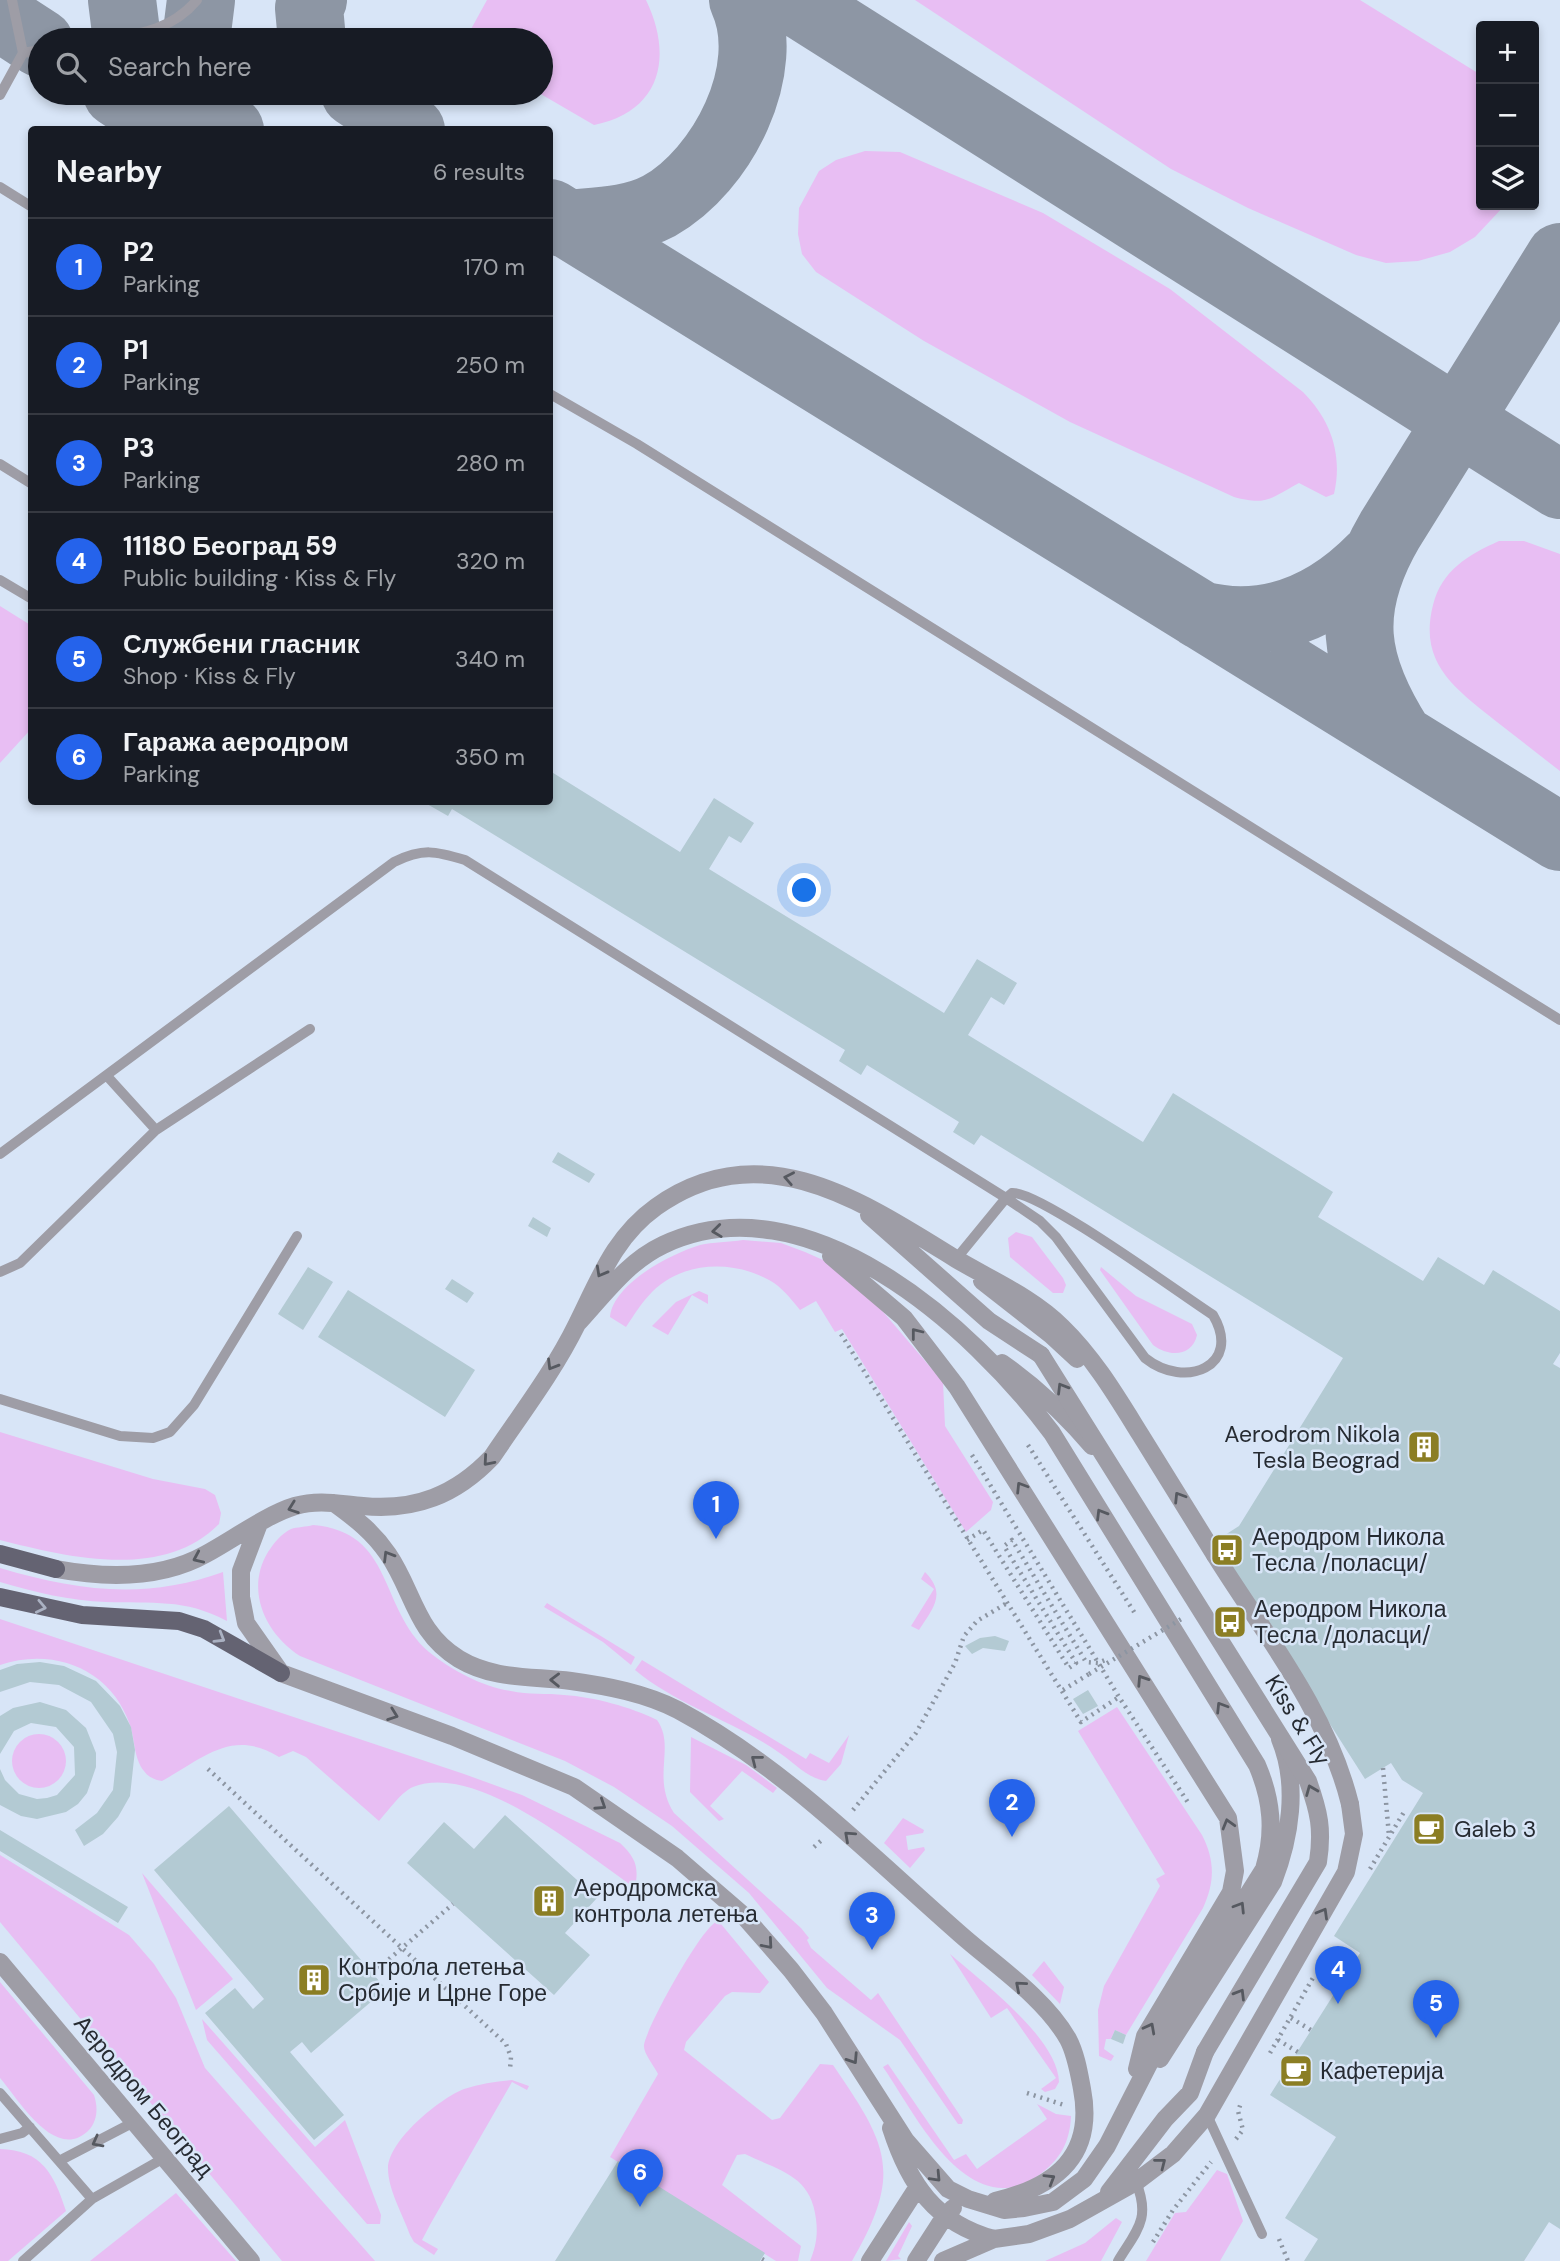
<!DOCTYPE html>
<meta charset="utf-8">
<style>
body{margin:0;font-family:"DM Sans",sans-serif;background:#242831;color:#f1f3f6}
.controls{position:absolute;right:21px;top:21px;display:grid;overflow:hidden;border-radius:7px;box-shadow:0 4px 10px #0003}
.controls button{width:63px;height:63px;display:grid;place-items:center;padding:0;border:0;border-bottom:2px solid #363941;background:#171b24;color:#f1f3f6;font:35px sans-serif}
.you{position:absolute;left:805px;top:891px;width:24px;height:24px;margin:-18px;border:5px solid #fff;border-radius:50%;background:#1a73e8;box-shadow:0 0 0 10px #1a73e833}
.badge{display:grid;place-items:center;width:46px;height:46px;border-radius:50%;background:#2563eb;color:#fff;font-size:23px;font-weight:700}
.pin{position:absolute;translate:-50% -58px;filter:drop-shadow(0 2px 4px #0008)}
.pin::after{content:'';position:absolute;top:37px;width:24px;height:21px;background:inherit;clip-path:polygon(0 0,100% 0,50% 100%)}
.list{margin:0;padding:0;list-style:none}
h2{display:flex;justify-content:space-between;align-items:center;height:91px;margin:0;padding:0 28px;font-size:30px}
h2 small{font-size:23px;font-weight:400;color:#9ea1a6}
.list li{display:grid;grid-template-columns:46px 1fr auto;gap:21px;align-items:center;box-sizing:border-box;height:98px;padding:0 28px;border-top:2px solid #363941}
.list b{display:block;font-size:26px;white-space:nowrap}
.list p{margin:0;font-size:23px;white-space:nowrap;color:#9ea1a6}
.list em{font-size:23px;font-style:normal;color:#9ea1a6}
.icon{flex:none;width:38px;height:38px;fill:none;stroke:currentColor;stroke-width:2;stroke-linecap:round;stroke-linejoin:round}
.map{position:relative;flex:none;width:1560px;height:2261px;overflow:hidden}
.search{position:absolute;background:#171b24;box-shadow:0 4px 10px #0003;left:28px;top:28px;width:525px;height:77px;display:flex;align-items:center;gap:18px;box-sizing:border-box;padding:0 24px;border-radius:38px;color:#9ea1a6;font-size:26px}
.panel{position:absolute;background:#171b24;box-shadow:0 4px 10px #0003;left:28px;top:126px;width:525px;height:679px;border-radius:7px}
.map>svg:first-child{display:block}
</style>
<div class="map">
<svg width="1560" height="2261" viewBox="0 0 1560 2261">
<rect width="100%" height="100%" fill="#d8e5f7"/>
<path fill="#e8bef3" d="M487,0h159c27,56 16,111 -52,125l-55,-32 2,-53h-76z
M915,0h445l121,75v130h24l-30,32 -25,15 -32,9 -32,2 -30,-8 -108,-47 -77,-39z
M865,151l35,1 143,61 127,76 133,103c28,28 40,63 31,102l-8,3 -27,-14c-28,15 -32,23 -65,14l-164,-75 -146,-81 -108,-69 -14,-18 -4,-20 1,-26 20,-37 17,-11z
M1499,541h25l36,13v217c-21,-16 -42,-33 -63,-49 -41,-33 -79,-58 -64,-117 9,-35 35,-50 66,-64z
M0,606l32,20 -1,103 -31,34z
M1016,1232l16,5 31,41 3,7 -3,8h-10l-43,-36 -2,-19z
M743,1240l38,3 24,9 27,12 41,36 70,82 2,44 48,76 -2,8 -25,22 -124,-203 -7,3 -19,-31 -16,9c-9,-11 -18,-23 -31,-30 -36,-20 -86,-19 -117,12 -10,10 -18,23 -26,35l-16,-10c3,-33 60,-63 90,-72 13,-3 29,-3 43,-5z
M1101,1267l35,29 56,28 5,11c-5,22 -28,22 -44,10l-53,-75z
M699,1291l9,4v9l-16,-9 -24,40 -16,-9 24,-24z
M0,1432l153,47 52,10 10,6 6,18 -2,11c-56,57 -152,33 -219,16z
M313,1525c82,7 65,83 116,127 22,18 54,35 82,39 17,4 36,2 53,4 30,2 67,12 93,25 19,27 -6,57 17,93l127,115 8,10 -2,2 4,8 60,52 7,-7 85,127 -1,4h-4l-58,-84 -73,-52 -78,-95 -77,-67 -58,-39 -49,-26 -265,-105c-35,-23 -55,-66 -32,-104 6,-9 13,-18 23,-23 6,-2 15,-2 22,-4z
M0,1568c78,23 145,32 223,4l4,49c-43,-23 -74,-17 -121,-19 -36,-1 -71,-10 -106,-20z
M925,1572c22,22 8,36 -6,58l-8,-4 23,-37 -13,-10z
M547,1603l88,54 -4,8 -28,-23 -59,-35z
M0,1619l464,155 58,21 98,48c16,15 19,24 15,45 -50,-34 -158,-127 -222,-101 -12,5 -25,24 -34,34l-73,-64 -13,-6 -14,6c-47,-29 -75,1 -117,24 -7,-1 -14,-4 -18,-10 -10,-12 -9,-31 -14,-46 -19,-56 -76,-78 -130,-60z
M642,1660l164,99 4,-6 19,10 20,-28 -8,29 -15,17c-19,-3 -29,-16 -45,-27 -46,-33 -103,-48 -146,-84z
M1117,1707l85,128c13,25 13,47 1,73l-77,127 -11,-5 -4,9h-5l-2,10 10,7 -3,5 -12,-5 -1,-46 6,-24 56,-100 -4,-7 9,-5 -87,-143z
M12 1761a27 27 0 1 1 54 0a27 27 0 1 1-54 0Z
M691,1737l55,28 31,23 -4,5 -31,-22 -32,35 14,13 -5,2 -29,-29z
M903,1818l21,12 -1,3 -17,3 2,14 16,-3 1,3 -15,18 -26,-25z
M0,1855l129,80 25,29 22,34 29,70 170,193h-93l-282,-339z
M142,1873l91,106 -37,31z
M716,1922l5,2 48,58 -9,11 -28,-1 -7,4 -39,46 -2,8 88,70 8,-2 40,-54 13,1c54,79 71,107 19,196h-42c6,-15 8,-26 6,-42 -5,-44 -36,-48 -71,-65l-8,1 -15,30 79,61 -3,15h-22l-166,-104 48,-83c-4,-8 -15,-21 -14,-29 3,-19 57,-116 72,-123z
M950,1954c32,28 108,84 109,128l-4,7 -10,3 -4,-3 15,-11 -49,-70 -16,10z
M1044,1961l20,26 -4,17 -28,-29z
M0,1982l94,113c4,12 4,26 -6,36 -33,31 -69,-31 -88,-53z
M202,2019l113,128 30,-27 36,95 -1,9h-13l-160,-184z
M888,2064l66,96 12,-6 11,15 70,-50 -10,-15 19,10 15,2c-1,26 -11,44 -32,59 -71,51 -124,-62 -156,-108z
M512,2080l17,6 -2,4 -15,-8 -81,141 -9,17 16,9 -4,6 -20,-13 -4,-7c-7,-20 -22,-45 -22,-67 1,-28 51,-69 76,-79 16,-5 32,-8 48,-9z
M0,2149c42,1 54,25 66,62l-58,50h-8z
M1217,2170l10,4 16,47 -23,40h-74l29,-48 11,-1z
M176,2193l60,68h-146z
M1116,2218l6,4 -21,39h-56l40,-18z
M909,2222l3,4 -14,30 3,3 -15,2z"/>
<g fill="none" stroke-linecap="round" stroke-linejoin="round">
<path stroke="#8d96a4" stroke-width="68" d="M122,0l5,40
M793,0l767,485
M0,17l40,26
M196,40l5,-40
M312,40l-3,-32 4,-8
M117,93l56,37
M176,93l54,37
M355,93l56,37
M550,213l1010,624
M566,224c31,-3 65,-3 93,-18 63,-35 116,-137 84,-206
M1200,615c68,17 126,-9 173,-57
M1400,738c-48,-75 -56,-129 -10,-208l170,-273"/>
</g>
<path fill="#b3cad3" d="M550,771l130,81 34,-54 40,25 -13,20 -12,-7 -20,33 235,144 33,-54 40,24 -13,22 -13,-8 -23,38 175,107 30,-49 160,99 -15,25 105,64 15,-24 46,28 9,-15 67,41v42l-7,11 7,4v861l-11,-7 -25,39h-220l14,-22 -33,-21 51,-81 -66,-42 90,-142 -26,-17 89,-143 -21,-13 -11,-17 -26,16 -151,-237 25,-16 104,-168 -362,-223 -7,10 -21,-13 6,-10 -92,-57 -6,10 -22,-14 6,-11 -393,-241 -4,7 -21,-12 2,-2h121z
M558,1152l37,22 -6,9 -37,-21z
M533,1217l18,11 -4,9 -19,-11z
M308,1267l25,15 -30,48 -25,-16z
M452,1279l22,14 -7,10 -22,-14z
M348,1290l127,80 -30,47 -127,-80z
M995,1636l14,5 -4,10 -22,-3 -11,6 -7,-8 15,-8z
M40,1662l24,4 32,15 24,25 11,21 4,23 -5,46 -12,21 -15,17 -19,12 -9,-16 22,-17 16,-23 4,-38 -4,-18 -22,-32 -32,-17 -29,-3 -30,10v-22l17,-6z
M1088,1690l10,16 -15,8 -10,-15z
M40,1702l26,8 20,18 10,25v14l-9,26 -9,11 -12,8 -29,7 -16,-3 -21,-11v-36l5,11 14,14 18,5 10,-1 10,-3 18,-20 -1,-28 -18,-20 -25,-4 -17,8 -14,23v-38l13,-8z
M229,1806l157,183 -75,64 -9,-11 -12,10 54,63 -30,25 -109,-127 30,-25 18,21 11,-10 -110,-129z
M505,1815l92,83 -32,35 25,22 -36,40 -147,-132 37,-41 30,27z
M0,1830l128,77 -10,16 -118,-72z
M1115,2030l11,5 -3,9 -12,-5z
M618,2161l147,92 -5,8h-205z"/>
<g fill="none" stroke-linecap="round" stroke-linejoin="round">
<path stroke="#8c95a2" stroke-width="4.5" stroke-dasharray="2 5" stroke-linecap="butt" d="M841,1334l240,388 38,-25
M1028,1445l108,170
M972,1455l147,242 70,107
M967,1540l16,-10 86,138 7,-5 -72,-117 8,-6 74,122 12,1 7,-3
M1063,1690l26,-16
M1383,1768l6,68
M208,1769l298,275 5,13 -1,12
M853,1810l63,-77 39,-70 9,-27 13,-15 30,-18
M814,1847l10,-9
M1370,1869l34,-57
M1291,2018l20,12
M1278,2040l20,12
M1270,2053l44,-77
M1027,2093l37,12
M1236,2139l7,-9 -5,-19 3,-8
M1279,2239l9,22
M1153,2242l20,-32 38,-48
M762,2259l4,2"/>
<path stroke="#9e9da6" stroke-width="10" d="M103,40c36,-6 69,-10 94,-40
M23,53l17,-3
M0,95l23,-42 -11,-53
M0,187l32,20
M550,394l87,50 923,576
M0,464l32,20
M0,580l32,19
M156,1130l154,-101
M0,1154l394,-292c29,-14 41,-11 71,-2l541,338 -50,61
M1012,1193c26,-3 170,102 201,122 30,51 -28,75 -68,43l-89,-121 -16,-16 -34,-23z
M0,1272l20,-9 136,-133 -49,-54
M0,1399l120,37 33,2 17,-6 24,-27 103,-169
M0,2093l92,106
M1207,2115l55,119
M0,2139l22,-6 8,-6
M59,2161l75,-39
M23,2261l69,-62 72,-41
M1118,2261c19,-31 33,-42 18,-79"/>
<path stroke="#9e9da6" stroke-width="18" d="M869,1215l120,106 52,34
M831,1256l73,62 53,69 271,431 7,53 -4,21 -86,144 -8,33
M982,1281l69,54 26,24
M1002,1363c34,24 63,51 90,83
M334,1503c22,16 39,29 54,51 26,38 27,78 71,105 35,21 73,17 112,22 36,5 74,12 107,29 105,56 193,146 282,224 35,31 84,63 108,105 8,15 11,34 14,50 13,67 -27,98 -87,112
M258,1526l-17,45v26l5,26 35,50 171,63 122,51 103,71 66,57 48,55 33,43 82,128 42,48 20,10 36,11 20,-2 29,-6 31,-23 23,-33 74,-145 83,-132c11,-37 8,-69 -7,-104l-205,-332c-80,-107 -245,-256 -389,-188 -36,17 -60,51 -86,79
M56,1569c49,9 104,11 150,-15 26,-14 62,-40 89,-48 24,-7 44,-2 68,0 52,5 93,-11 129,-49 29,-43 62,-86 85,-133 22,-44 37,-87 79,-117 105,-75 206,-6 300,52 35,21 76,38 106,68 32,31 55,70 78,107 25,40 50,80 75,121
M1160,2059l113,-177c17,-44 26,-97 7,-143
M891,2128c18,56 44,95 103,111
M1109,2192l56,-73 25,-26 15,-41
M870,2261l47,-73
M916,2261l29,-45 8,-8
M943,2261l51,-22 35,-5 41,-15 66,-37 37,-28 34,-39 139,-243 8,-38 -4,-30"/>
<path stroke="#9e9da6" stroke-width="18" d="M0,1962l251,299"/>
<path stroke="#646372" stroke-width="18" d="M0,1554l56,15
M0,1597l82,18 97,6 25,8 77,44"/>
<path stroke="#8c95a2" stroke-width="4.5" stroke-dasharray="2 5" stroke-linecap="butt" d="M1089,1674l94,-56
M373,1973l80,-69"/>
<path stroke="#9e9da6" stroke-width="18" d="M1041,1355l267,426c11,31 15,48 10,81l-113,190
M1215,1555c50,80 112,156 135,249"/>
</g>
<defs><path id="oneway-chevron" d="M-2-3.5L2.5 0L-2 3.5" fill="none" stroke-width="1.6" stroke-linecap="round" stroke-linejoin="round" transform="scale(1.75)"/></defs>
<g stroke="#565960">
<use href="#oneway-chevron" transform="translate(789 1178) rotate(-169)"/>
<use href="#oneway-chevron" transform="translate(717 1231) rotate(173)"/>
<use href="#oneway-chevron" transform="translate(601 1272) rotate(119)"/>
<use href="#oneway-chevron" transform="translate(916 1333) rotate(-128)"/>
<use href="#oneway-chevron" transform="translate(552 1365) rotate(121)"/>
<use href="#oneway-chevron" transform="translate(1062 1388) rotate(-121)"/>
<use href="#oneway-chevron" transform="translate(488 1461) rotate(131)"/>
<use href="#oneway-chevron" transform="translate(1021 1487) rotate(-122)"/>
<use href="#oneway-chevron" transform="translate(1179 1497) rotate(-122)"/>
<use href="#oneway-chevron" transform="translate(293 1508) rotate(160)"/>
<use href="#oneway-chevron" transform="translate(1101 1514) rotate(-121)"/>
<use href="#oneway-chevron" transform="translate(388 1556) rotate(-121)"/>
<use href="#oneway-chevron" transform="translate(198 1558) rotate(156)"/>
<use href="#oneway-chevron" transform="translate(555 1680) rotate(-179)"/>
<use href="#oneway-chevron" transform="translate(1142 1680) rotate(-123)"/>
<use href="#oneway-chevron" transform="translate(1221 1707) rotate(-122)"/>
<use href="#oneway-chevron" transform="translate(393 1715) rotate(20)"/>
<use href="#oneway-chevron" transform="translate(756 1760) rotate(-142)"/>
<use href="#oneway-chevron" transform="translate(1311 1790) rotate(-112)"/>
<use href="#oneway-chevron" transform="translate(601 1805) rotate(33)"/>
<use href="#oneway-chevron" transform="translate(1228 1824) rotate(-106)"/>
<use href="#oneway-chevron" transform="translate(849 1836) rotate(-138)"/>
<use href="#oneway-chevron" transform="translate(1240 1907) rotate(-58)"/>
<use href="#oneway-chevron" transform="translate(1323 1913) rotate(-60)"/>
<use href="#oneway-chevron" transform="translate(768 1944) rotate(49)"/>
<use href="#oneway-chevron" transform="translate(1020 1986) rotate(-139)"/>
<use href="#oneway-chevron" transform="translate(1240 1994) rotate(-59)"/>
<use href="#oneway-chevron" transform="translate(1150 2028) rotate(-62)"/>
<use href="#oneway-chevron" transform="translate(853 2059) rotate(57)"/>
<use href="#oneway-chevron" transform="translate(97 2142) rotate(152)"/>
<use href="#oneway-chevron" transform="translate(1161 2163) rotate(-38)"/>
<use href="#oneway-chevron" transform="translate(936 2177) rotate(47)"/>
<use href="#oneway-chevron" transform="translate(1050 2179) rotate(-31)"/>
</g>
<g stroke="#aab1c2">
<use href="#oneway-chevron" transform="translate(41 1607) rotate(12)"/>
<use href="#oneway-chevron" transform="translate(220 1638) rotate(31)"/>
</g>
<defs>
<symbol id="building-square" viewBox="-11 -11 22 22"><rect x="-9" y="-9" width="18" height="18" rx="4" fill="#8b7e24" stroke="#d8e5f7"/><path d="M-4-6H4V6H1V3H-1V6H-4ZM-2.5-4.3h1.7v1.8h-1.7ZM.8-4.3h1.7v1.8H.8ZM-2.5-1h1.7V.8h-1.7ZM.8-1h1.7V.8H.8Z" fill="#fff"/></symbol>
<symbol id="bus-square" viewBox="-11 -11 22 22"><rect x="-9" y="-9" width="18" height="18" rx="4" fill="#8b7e24" stroke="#d8e5f7"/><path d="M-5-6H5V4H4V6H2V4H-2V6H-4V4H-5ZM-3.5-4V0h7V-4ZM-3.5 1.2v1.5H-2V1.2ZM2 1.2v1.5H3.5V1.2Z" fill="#fff"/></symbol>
<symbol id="cafe-square" viewBox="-11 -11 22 22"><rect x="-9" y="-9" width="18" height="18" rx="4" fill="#8b7e24" stroke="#d8e5f7"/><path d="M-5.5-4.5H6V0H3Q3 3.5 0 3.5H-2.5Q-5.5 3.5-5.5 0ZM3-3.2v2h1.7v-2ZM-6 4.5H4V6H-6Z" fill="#fff"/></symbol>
</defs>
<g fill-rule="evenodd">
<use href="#building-square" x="1405" y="1428" width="38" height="38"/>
<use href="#bus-square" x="1208" y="1531" width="38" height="38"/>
<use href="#bus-square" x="1211" y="1603" width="38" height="38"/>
<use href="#cafe-square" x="1410" y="1810" width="38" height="38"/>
<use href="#building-square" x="530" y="1882" width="38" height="38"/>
<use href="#building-square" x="295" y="1961" width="38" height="38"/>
<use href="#cafe-square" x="1277" y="2052" width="38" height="38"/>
</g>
<g text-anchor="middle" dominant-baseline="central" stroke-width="5" stroke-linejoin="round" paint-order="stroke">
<g font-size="23" fill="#262b32" stroke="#d8e5f7" text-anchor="start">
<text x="1400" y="1434" text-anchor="end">Aerodrom Nikola<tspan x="1400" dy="26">Tesla Beograd</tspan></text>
<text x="1252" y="1537">Аеродром Никола<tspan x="1252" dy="26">Тесла /поласци/</tspan></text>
<text x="1254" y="1609">Аеродром Никола<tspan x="1254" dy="26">Тесла /доласци/</tspan></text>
<text x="1454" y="1829">Galeb 3</text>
<text x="574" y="1888">Аеродромска<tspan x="574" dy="26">контрола летења</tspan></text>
<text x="338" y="1967">Контрола летења<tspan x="338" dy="26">Србије и Црне Горе</tspan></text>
<text x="1320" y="2071">Кафетерија</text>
</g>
<g font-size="23" fill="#262b32" stroke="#d8e5f7">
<text transform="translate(1298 1720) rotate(58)">Kiss &amp; Fly</text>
<text transform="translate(144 2096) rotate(50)">Аеродром Београд</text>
</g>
</g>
</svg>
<div class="controls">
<button>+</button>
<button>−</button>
<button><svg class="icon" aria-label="layers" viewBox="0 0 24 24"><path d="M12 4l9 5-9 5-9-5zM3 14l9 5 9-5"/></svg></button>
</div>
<div class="you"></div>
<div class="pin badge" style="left:716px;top:1539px">1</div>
<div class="pin badge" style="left:1012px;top:1837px">2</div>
<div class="pin badge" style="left:872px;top:1950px">3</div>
<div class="pin badge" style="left:1338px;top:2004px">4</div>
<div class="pin badge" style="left:1436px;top:2038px">5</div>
<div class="pin badge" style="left:640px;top:2207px">6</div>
<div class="search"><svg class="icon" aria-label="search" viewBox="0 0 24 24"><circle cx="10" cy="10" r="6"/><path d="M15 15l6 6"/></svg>Search here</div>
<section class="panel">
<h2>Nearby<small>6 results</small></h2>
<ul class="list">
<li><span class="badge">1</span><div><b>P2</b><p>Parking</p></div><em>170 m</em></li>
<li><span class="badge">2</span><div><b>P1</b><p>Parking</p></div><em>250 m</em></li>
<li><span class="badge">3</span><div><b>P3</b><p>Parking</p></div><em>280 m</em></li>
<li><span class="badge">4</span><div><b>11180 Београд 59</b><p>Public building · Kiss &amp; Fly</p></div><em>320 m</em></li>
<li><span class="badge">5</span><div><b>Службени гласник</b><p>Shop · Kiss &amp; Fly</p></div><em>340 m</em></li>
<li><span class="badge">6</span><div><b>Гаража аеродром</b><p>Parking</p></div><em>350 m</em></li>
</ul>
</section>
</div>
